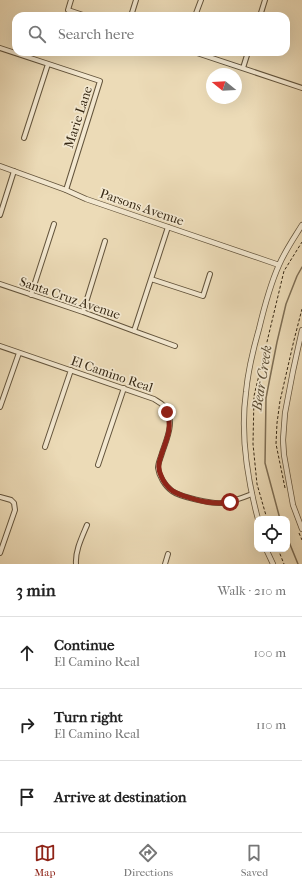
<!DOCTYPE html>
<meta charset="utf-8">
<style>
body{margin:0;font-family:"IM FELL French Canon",serif;background:#f2f2f2;color:#222}
.controls{position:absolute;right:12px;bottom:12px;display:grid;overflow:hidden;border-radius:8px;box-shadow:0 4px 16px #0002}
.controls button{width:36px;height:36px;display:grid;place-items:center;padding:0;border:0;border-bottom:1px solid #e0e0e0;background:#fff;color:#222;font:20px sans-serif}
.compass{position:absolute;left:206px;top:68px;width:36px;height:36px;border-radius:50%;background:#fff;box-shadow:0 4px 16px #0002;rotate:288deg}
.stop{position:absolute;width:12px;height:12px;margin:-9px;border:3px solid #8f2418;border-radius:50%;background:#fff}
.stop.end{background:#8f2418;border-color:#fff;box-shadow:0 1px 4px #0008}
.list{margin:0;padding:0;list-style:none}
h2{display:flex;justify-content:space-between;align-items:center;height:52px;margin:0;padding:0 16px;font-size:17px}
h2 small{font-size:13px;font-weight:400;color:#767676}
.list li{display:grid;grid-template-columns:26px 1fr auto;gap:12px;align-items:center;box-sizing:border-box;height:72px;padding:0 16px;border-top:1px solid #e0e0e0}
.list b{display:block;font-size:15px;white-space:nowrap}
.list p{margin:0;font-size:13px;white-space:nowrap;color:#767676}
.list em{font-size:13px;font-style:normal;color:#767676}
.icon{flex:none;width:22px;height:22px;fill:none;stroke:currentColor;stroke-width:2;stroke-linecap:round;stroke-linejoin:round}
.map{position:relative;flex:none;width:302px;height:564px;overflow:hidden}
.search{position:absolute;background:#fff;box-shadow:0 4px 16px #0002;left:12px;right:12px;top:12px;height:44px;display:flex;align-items:center;gap:10px;box-sizing:border-box;padding:0 14px;border-radius:12px;color:#767676;font-size:15px}
.sheet{height:268px;background:#fff}
nav{display:flex;justify-content:space-around;align-items:center;box-sizing:border-box;height:56px;border-top:1px solid #e0e0e0;background:#fff;font-size:11px;color:#767676}
nav a{display:grid;justify-items:center;gap:2px}
nav .on{color:#8f2418}
.map>svg:first-child{display:block}
</style>
<div class="map">
<svg width="302" height="564" viewBox="0 0 302 564">
<rect width="100%" height="100%" fill="#ecdbb7"/>
<filter id="stains"><feTurbulence type="fractalNoise" baseFrequency=".005" numOctaves="4"/><feColorMatrix values="0 0 0 0 .2 0 0 0 0 .09 0 0 0 0 .02 0 0 0 .5 -.17"/></filter>
<radialGradient id="worn" r=".72"><stop offset=".6" stop-color="#630" stop-opacity="0"/><stop offset="1" stop-color="#630" stop-opacity=".3"/></radialGradient>
<g fill="none" stroke-linecap="round" stroke-linejoin="round">
<path stroke="#7e6e54" stroke-width="1.5" d="M280,519l-15,-56 1,-65 11,-56 9,-38 11,-28 5,-9
M287,537l11,27"/>
<defs>
<path id="minor" d="M71,0l-3,10 18,6
M131,16l5,-16
M195,16l6,-16
M260,16l5,-16
M0,48l100,33 -34,109
M194,52l108,36
M243,68l5,-16
M24,138l24,-74
M0,215l14,-44
M151,279l52,17 7,-22
M0,284l83,28 51,19 41,15
M31,295l23,-71
M83,312l22,-71
M134,331l34,-104
M0,346l154,53c3,2 7,4 10,7 12,14 3,32 -2,47 -1,4 -4,10 -4,15 1,8 7,18 14,23 8,6 40,13 50,12 10,-1 20,-5 30,-9
M0,407l19,-54
M45,447l26,-77
M98,465l26,-77
M0,497l11,3 3,3 1,7 -15,43
M76,564c-1,-13 6,-27 11,-39
M165,564l3,-10"/>
<path id="tertiary" d="M0,166l66,24 20,9 193,66
M302,330l-9,41 -8,42 -2,27 1,15 9,50 9,24
M258,519c-11,-41 -18,-84 -12,-127 2,-21 7,-42 13,-63 5,-21 11,-44 20,-64 6,-14 15,-27 23,-40
M266,549l7,15"/>
</defs>
<use href="#minor" stroke="#63543c" stroke-width="6"/>
<use href="#tertiary" stroke="#63543c" stroke-width="6"/>
<path stroke="#352713" stroke-width="1" stroke-dasharray="3 2" stroke-linecap="butt" d="M285,488l-9,-44 1,-21 3,-22 14,-61 8,-31
M267,519l-10,-35 -4,-40 1,-48 30,-125 18,-29
M299,533l3,7
M278,549l6,15"/>
<use href="#minor" stroke="#f3e8d0" stroke-width="4"/>
<use href="#tertiary" stroke="#f3e8d0" stroke-width="4.5"/>
</g>
<g fill="none" stroke-linecap="round" stroke-linejoin="round">
<path stroke="#8f2418" stroke-width="5" d="M167,412c6,17 -1,28 -6,44 -1,4 -3,8 -2,12 0,4 2,8 4,12 6,10 10,12 21,16 15,5 30,9 46,6"/>
</g>
<g text-anchor="middle" dominant-baseline="central" stroke-width="3.5" stroke-linejoin="round" paint-order="stroke">
<g font-size="13" fill="#352713" stroke="#f3e8d0">
<text transform="translate(78 117) rotate(-72)">Marie Lane</text>
<text transform="translate(142 207) rotate(19)">Parsons Avenue</text>
<text transform="translate(70 298) rotate(19)">Santa Cruz Avenue</text>
<text transform="translate(112 374) rotate(19)">El Camino Real</text>
</g>
<g font-size="14" font-style="italic" fill="#594b33" stroke="#f3e8d0">
<text transform="translate(262 378) rotate(-81)">Bear Creek</text>
</g>
</g>
<rect width="100%" height="100%" filter="url(#stains)"/>
<rect width="100%" height="100%" fill="url(#worn)"/>
</svg>
<div class="controls">
<button><svg class="icon" aria-label="locate" viewBox="0 0 24 24"><circle cx="12" cy="12" r="6"/><path d="M12 2v4M12 18v4M2 12h4M18 12h4"/></svg></button>
</div>
<svg class="compass" viewBox="-18 -18 36 36"><path d="M0-13l5 13h-10z" fill="#e53935"/><path d="M0 13l5-13h-10z" fill="#767676"/></svg>
<div class="stop" style="left:230px;top:502px"></div>
<div class="stop end" style="left:167px;top:412px"></div>
<div class="search"><svg class="icon" aria-label="search" viewBox="0 0 24 24"><circle cx="10" cy="10" r="6"/><path d="M15 15l6 6"/></svg>Search here</div>
</div>
<section class="sheet">
<h2>3 min<small>Walk · 210 m</small></h2>
<ul class="list">
<li><svg class="icon" aria-label="ahead" viewBox="0 0 24 24"><path d="M12 20V5M6 11l6-6 6 6"/></svg><div><b>Continue</b><p>El Camino Real</p></div><em>100 m</em></li>
<li><svg class="icon" aria-label="right" viewBox="0 0 24 24"><path d="M7 20v-9h11M14 6l5 5-5 5"/></svg><div><b>Turn right</b><p>El Camino Real</p></div><em>110 m</em></li>
<li><svg class="icon" aria-label="arrive" viewBox="0 0 24 24"><path d="M6 21V4h12l-3 4 3 4H6"/></svg><div><b>Arrive at destination</b></div></li>
</ul>
</section>
<nav>
<a class="on"><svg class="icon" aria-label="map" viewBox="0 0 24 24"><path d="M3 6l6-2 6 2 6-2v14l-6 2-6-2-6 2zM9 4v14M15 6v14"/></svg>Map</a>
<a><svg class="icon" aria-label="directions" viewBox="0 0 24 24"><path d="M12 3l9 9-9 9-9-9zM9 14v-3h6M13 9l2 2-2 2"/></svg>Directions</a>
<a><svg class="icon" aria-label="saved" viewBox="0 0 24 24"><path d="M7 4h10v16l-5-4-5 4z"/></svg>Saved</a>
</nav>
